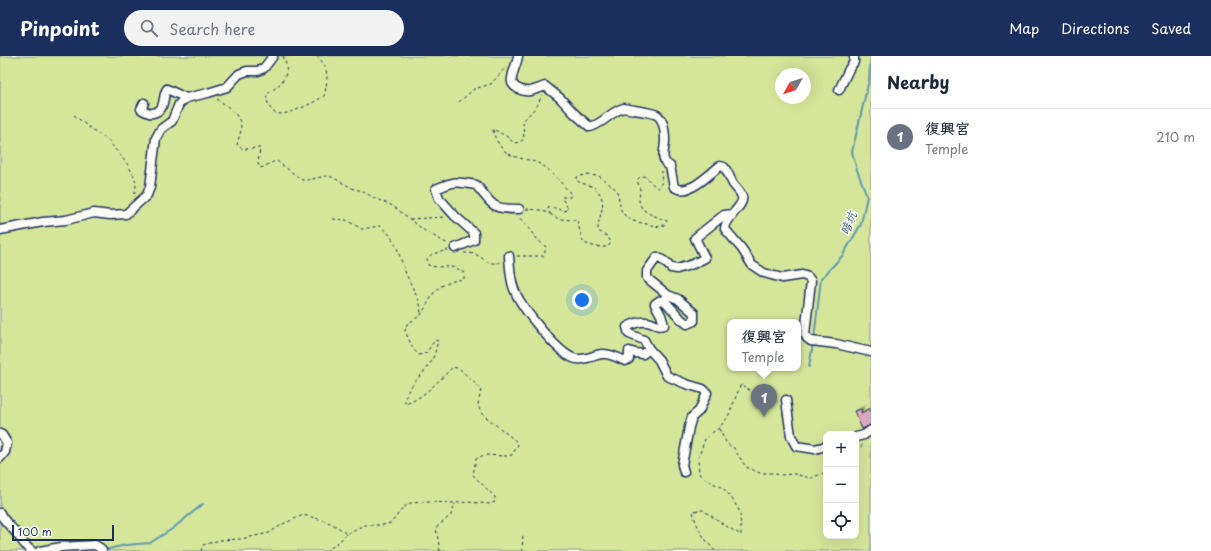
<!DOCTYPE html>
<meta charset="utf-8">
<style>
body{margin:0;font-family:"Playpen Sans","LXGW WenKai TC",sans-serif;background:#f2f2f3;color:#1f2937}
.controls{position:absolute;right:12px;bottom:12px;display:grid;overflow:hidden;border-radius:8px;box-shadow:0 4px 16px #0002}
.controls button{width:36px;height:36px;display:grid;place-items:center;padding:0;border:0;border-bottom:1px solid #e0e1e3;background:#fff;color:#1f2937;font:20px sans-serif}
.compass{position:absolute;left:775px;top:12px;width:36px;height:36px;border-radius:50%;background:#fff;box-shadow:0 4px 16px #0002;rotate:231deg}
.scale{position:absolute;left:12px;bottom:10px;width:102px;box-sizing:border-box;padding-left:4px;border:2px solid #1b2f5e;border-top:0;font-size:11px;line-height:14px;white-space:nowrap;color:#1b2f5e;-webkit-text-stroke:3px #fdfcf7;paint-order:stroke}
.you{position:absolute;left:582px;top:244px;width:14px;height:14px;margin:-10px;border:3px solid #fff;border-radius:50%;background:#1a73e8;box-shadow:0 0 0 6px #1a73e833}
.badge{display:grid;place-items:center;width:26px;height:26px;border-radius:50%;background:#1b2f5e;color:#fff;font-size:13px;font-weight:700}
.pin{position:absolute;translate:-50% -33px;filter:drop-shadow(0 1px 2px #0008)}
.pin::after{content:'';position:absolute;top:21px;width:14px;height:12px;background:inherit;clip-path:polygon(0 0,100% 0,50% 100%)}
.popup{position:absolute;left:727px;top:263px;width:74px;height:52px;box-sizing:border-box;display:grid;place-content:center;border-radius:8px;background:#fff;filter:drop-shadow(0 1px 3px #0005);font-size:13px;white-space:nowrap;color:#747a83}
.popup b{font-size:15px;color:#1f2937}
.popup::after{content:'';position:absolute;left:50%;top:100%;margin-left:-8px;border:8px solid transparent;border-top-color:#fff}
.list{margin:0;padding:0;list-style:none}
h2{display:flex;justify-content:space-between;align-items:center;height:52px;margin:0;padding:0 16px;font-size:17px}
h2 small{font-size:13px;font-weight:400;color:#747a83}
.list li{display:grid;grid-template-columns:26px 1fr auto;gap:12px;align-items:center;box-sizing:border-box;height:56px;padding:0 16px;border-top:1px solid #e0e1e3}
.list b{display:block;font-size:15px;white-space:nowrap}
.list p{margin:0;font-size:13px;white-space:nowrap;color:#747a83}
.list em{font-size:13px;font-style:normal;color:#747a83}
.icon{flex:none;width:22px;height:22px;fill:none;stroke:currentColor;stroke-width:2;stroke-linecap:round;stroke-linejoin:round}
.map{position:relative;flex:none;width:871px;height:495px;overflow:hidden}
header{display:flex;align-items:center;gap:24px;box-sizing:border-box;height:56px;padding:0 20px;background:#1b2f5e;color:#fff}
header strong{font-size:19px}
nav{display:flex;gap:22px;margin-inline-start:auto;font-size:14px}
.search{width:280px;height:36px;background:#f2f2f3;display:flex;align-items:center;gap:10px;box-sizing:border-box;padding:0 14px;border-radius:22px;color:#747a83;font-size:15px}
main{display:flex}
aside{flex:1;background:#fff}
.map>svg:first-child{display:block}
</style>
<header>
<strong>Pinpoint</strong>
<div class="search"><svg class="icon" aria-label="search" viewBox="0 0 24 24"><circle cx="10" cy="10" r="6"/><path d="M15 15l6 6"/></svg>Search here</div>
<nav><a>Map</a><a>Directions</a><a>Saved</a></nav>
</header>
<main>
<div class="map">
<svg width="871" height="495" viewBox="0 0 871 495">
<rect width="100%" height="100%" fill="#fdfcf7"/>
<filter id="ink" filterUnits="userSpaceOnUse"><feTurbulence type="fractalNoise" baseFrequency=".025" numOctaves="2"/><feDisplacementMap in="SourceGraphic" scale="8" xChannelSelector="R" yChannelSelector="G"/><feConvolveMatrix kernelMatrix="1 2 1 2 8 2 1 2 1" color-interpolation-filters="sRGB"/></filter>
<g filter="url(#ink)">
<path fill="#d5e69a" stroke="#788a7c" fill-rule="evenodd" d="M0,0h871v495h-871zM781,18h24v24h-24zM730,266h68v46h-68zM826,378h30v102h-30z"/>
<path fill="#0003" d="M866,349l-1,5 6,-3v16l-16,-12 5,-4z"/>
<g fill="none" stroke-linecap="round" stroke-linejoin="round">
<path stroke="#6099b2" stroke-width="2" d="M814,283l7,-60 22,-24 18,-31 6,-28 -10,-26 -5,-18 17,-72 2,-24
M809,311l4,-24
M104,494l22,-5 24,-2 22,-14 31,-25"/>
</g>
<path fill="#dba6bf" stroke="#1b2f5e" d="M871,352v17l-9,4 -8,-18 8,-2 -1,4z"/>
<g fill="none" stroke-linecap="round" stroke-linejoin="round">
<defs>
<path id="minor" d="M518,0c-1,8 -5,14 -6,22 -2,9 10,14 18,13 5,-1 10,-3 15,-5l15,12 15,16 15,13c13,-3 21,-16 34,-19 8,2 28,4 33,7 7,5 8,18 8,26 0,9 -6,20 5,25l4,21c15,10 35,-13 46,-21l4,1c4,5 6,11 9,17 3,4 8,8 9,13 3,8 -17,21 -17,32l17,20 10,16 12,8 18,5 20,-3 6,2 3,4 -6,53 2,4 4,3 25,3 35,8
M839,34l10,-21 5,-7v-6
M144,47l-3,6c5,3 9,6 15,3 10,-3 6,-16 11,-23l19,9
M0,174l43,-8 23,-2 28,-7 16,2 16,-1 21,-19 3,-8 6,-49 5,-9 11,-8 7,-17 7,-6 22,-5 19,-6 12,-13 8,-3h11l6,-3 9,-12
M455,192l19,-8v-7l-19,-17 -16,-18 -3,-9c18,-8 20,-8 40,-4 18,20 13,24 43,24
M509,200c1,11 1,23 5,33 6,17 42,62 59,69 9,4 20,-3 29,-4 8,-1 17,4 23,7l4,-2v-8l6,2 8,1 6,-5
M786,344l5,36 5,10 19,3 11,-3
M0,378l2,1 5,8 -2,9 -5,6
M856,381l8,-2 7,-5
M684,416l-2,-7 7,-38 3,-10 7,-6 8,-18 -4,-4 -17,-5 -19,-8 -8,-16 -10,-11 -5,-9 -15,-6 -2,-7c7,-4 16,-7 24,-4 5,2 7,4 13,2l-3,-10 -6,-11 4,-3 5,-1 17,19 6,5 7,-3v-8l-16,-14 -10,-4 -21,-17v-7l10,-14 7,4 7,7 6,1 16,-5 12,-6 -10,-20 29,-23 8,-1
M0,457c4,9 11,13 17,21 5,6 8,13 15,17
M40,495l21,-4 34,-2 5,3 2,3"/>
</defs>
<use href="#minor" stroke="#1b2f5e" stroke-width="11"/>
<path stroke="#1b2f5e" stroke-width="1" stroke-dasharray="3 3" stroke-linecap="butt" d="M283,0c9,19 -1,28 -16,38 -1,5 0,7 2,12 1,2 3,5 6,7 10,5 40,-11 49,-17 4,-16 6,-30 -8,-40
M217,43c10,7 25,16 24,31 -1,5 -3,10 -4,15l6,4 17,-1 -2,16 2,4c6,-1 10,-6 17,-7l25,19h6l17,-4 7,1 22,12 9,2 9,6 21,9 32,25 23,13
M459,46l15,-13 17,-5 15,-17
M74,59l17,14 16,10 21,26 7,13 1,8 -2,11
M526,153l15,1 9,4 -2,-6 3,-1 14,4 3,-3 -5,-8 -1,-3h8l1,-3c-8,-9 -16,-19 -26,-27 -17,-12 -37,-4 -48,-26 -2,-4 -4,-7 -4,-12l13,7 8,7 6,-1 4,-3 -1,-18 14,-15 5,-11
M550,158l9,5 18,1 6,22c8,5 16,5 25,5l3,-5 -4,-6 -9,-5c-1,-15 12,-28 -2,-42 -5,-5 -14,-4 -20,-9l1,-3 8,-2 14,1 18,14 4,20 5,7 7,4 27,6 4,-2 3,-4 -17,-7 -8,-5 -3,-8 1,-12 -3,-9 3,-3 4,-1c6,3 9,11 15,12l2,-3 1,-14
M333,163l13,1 16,9 18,-3 10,9 7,13 9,26 14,29 1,12
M410,163l35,-2
M464,197c3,0 7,0 10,1 13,4 9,12 28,8
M517,200h27l2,-9 -8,-7 -19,-23
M719,373l8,15 7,4 4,7 8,12 14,6h12l8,2 14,-1 17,4 15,-6
M856,395l9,-8
M201,495l2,-6 17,-5 21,-1 28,-6 14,-9 20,-9c17,4 31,7 43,19l18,-9h19l8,-2 12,-15 7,-5 17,-1 28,1 13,-1 22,2 5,-2v-5l-22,-22 3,-16 8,-4 22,1 6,-1 6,-10 -2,-4 -35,-28 -3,-8 3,-16 -21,-20 -7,-2c-13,12 -30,32 -48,37 -2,-16 21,-31 26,-42 4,-7 5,-15 7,-21l-3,-1 -9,13 -7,2 -6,-6 -8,-18 2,-7 14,-9 14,-24 6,-5 12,-5 11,-2v-6c-13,-11 -22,-3 -36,-8l-1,-6 5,-5 16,-4
M326,495l14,-10 6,-7
M440,495l-4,-23 15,-13 4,-11
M522,495l1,-16
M715,495c-11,-12 -19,-24 -22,-40l10,-1 18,13 20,12 -1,-23 -9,-15 -9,-10 -14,-6 -9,-7 -1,-15 7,-20 5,-5 9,-6 9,-11 13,-33 28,21 9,-3"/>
<use href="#minor" stroke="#fdfcf7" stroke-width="8"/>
</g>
</g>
<g text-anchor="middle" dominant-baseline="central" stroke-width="3" stroke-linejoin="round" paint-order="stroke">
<g font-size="12" font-style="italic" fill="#385b81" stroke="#fdfcf7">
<text transform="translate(848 167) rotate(-67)">暗坑</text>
</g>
</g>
</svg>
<div class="controls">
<button>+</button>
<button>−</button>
<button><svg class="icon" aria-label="locate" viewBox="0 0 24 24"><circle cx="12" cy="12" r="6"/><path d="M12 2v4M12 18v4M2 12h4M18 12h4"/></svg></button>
</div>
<svg class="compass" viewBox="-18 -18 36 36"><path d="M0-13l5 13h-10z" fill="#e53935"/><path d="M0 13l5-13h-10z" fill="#747a83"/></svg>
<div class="scale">100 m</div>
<div class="you"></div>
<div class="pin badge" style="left:764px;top:361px;background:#6b7280">1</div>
<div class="popup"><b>復興宮</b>Temple</div>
</div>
<aside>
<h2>Nearby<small></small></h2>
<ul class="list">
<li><span class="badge" style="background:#6b7280">1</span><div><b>復興宮</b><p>Temple</p></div><em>210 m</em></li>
</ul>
</aside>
</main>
